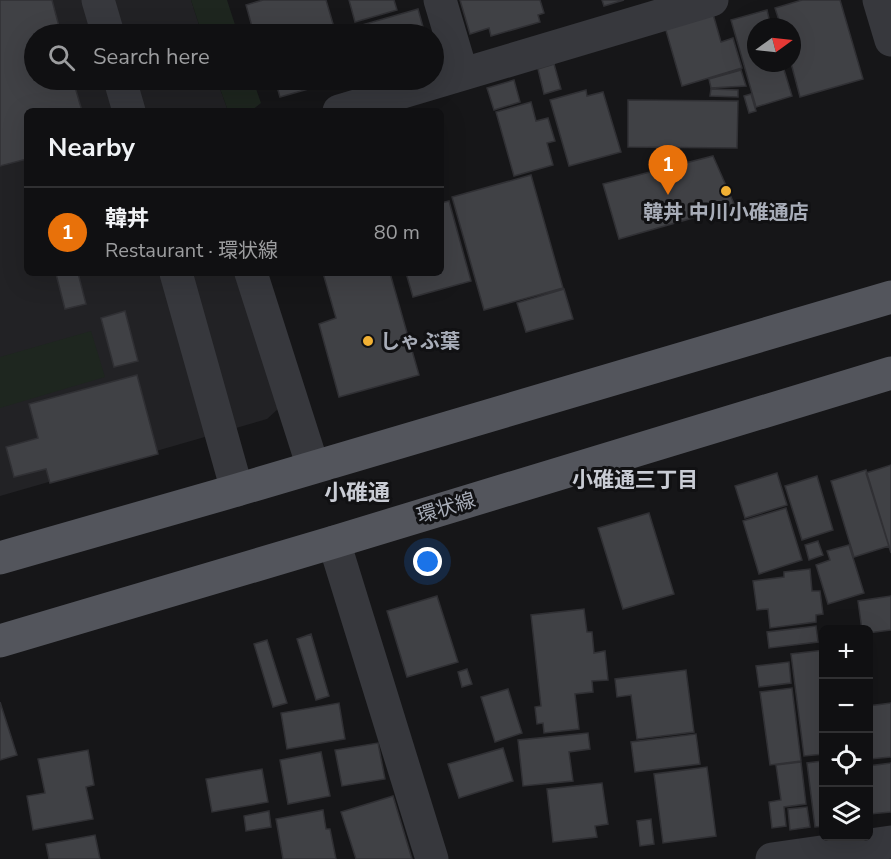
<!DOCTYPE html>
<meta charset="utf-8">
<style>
body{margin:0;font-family:"Nunito Sans","Noto Sans JP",sans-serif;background:#19191b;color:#f1f3f6}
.controls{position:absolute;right:18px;bottom:18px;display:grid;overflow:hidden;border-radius:9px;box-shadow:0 6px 24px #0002}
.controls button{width:54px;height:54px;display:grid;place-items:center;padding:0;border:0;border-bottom:2px solid #303032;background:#101012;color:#f1f3f6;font:30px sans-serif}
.compass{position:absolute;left:747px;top:18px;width:54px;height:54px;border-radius:50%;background:#101012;box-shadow:0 6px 24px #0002;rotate:75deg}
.you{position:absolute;left:428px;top:562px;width:21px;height:21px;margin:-15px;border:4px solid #fff;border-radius:50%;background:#1a73e8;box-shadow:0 0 0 9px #1a73e833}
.badge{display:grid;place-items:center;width:39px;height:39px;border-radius:50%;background:#f2b134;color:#fff;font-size:20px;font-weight:700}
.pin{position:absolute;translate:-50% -50px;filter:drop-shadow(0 2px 3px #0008)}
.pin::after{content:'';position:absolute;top:32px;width:21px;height:18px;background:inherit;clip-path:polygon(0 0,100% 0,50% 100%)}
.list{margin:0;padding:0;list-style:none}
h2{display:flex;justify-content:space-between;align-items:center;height:78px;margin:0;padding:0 24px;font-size:26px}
h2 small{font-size:20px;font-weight:400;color:#9c9d9f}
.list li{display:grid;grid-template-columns:39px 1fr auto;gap:18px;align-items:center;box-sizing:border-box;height:90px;padding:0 24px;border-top:2px solid #303032}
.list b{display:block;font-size:22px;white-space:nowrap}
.list p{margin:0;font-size:20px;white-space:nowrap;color:#9c9d9f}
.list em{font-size:20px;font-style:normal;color:#9c9d9f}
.icon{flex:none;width:33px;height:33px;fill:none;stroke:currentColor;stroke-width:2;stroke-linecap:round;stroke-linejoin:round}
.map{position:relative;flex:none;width:891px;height:859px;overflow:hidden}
.search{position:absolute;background:#101012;box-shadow:0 6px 24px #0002;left:24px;top:24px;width:420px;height:66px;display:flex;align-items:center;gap:15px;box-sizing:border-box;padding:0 21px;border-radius:33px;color:#9c9d9f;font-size:22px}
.panel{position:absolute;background:#101012;box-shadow:0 6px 24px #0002;left:24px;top:108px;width:420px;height:168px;border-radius:9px}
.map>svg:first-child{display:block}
</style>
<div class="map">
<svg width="891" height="859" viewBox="0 0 891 859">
<rect width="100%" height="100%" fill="#161618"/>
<path fill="#222225" d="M0,0h191l11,34h-168v46h183l11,31h-201v162h209l43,135 -12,11 -267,77z"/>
<path fill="#1e261f" d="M191,0h36l11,34h-36z
M217,80h36l8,23 -10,8h-23z
M91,331l14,46 -105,31v-51z"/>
<path fill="#404145" stroke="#303034" stroke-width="1.5" d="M0,0h52l9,34h-27v46h39l9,31h-55v48l-27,7z
M263,0h63l10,34h-82l-8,-29z
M349,0h45l3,10 -42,12z
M460,0h80l4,13 -6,2 2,7 -49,14 -2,-8 -19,6z
M602,0h22l-20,6z
M802,0h38l23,79 -63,18 -9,-34h1v-36h-11l-6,-19z
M418,9l7,25h-60l-3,-9z
M767,10l4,17h-15v36h26l10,33 -36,11 -25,-87z
M713,14l8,28 12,-4 9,30 -60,18 -17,-59z
M554,64l7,25 -17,5 -6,-25z
M741,70l5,16 -35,2 -2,-9z
M275,80h65l-60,17z
M514,80l6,22 -26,8 -7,-22z
M711,89l27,1v7l-28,-1z
M586,90l1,6 16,-4 18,60 -52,14 -19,-66z
M751,94l5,17 -7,2 -5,-17z
M628,100l110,1 -1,47 -109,-1z
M531,102l5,19 12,-3 7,23 -8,2 6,22 -39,11 -18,-64z
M713,156l22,50 -116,33 -16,-55z
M531,175l32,113 -79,22 -32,-113z
M449,201l22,80 -58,16 -7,-24h35v-70z
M60,273h18l8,31 -21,5 -9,-35z
M323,273h67l29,102 -80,22 -20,-73 17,-6z
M564,289l9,30 -47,13 -9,-29z
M125,311l13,50 -24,6 -13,-49z
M137,375l21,79 -108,29 -4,-14 -32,8 -8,-30 32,-9 -9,-34z
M891,465v88l-25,-80z
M866,470l23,76 -35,11 -23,-76z
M777,473l10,32 -42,13 -10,-32z
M817,476l16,54 -31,10 -17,-54z
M786,508l16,52 -43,14 -16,-53z
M649,513l25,81 -51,15 -25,-81z
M818,541l5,14 -14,5 -4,-15z
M849,545l15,48 -36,11 -12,-39 14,-5 -3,-9z
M810,569l2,22h8l3,23 -7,1v7l-46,6 -2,-19 -11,1 -4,-29 31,-4v-5z
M437,596l21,66 -51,15 -20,-66z
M891,596v34l-23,3v-3h-6l-4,-29z
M584,609l3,23h5l2,21 11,-2 3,29 -16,1 1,11 -18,2 4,35 -35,4 -1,-10 -6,1 -2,-17 6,-1 -10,-91z
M816,626l2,16 -49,6 -2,-16z
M311,634l18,62 -13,4 -19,-61z
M267,640l20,63 -14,4 -19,-63z
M824,650v104l-20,2 -13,-102z
M789,662l2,21 -32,4 -3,-21z
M467,669l5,15 -10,3 -4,-15z
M686,670l8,62 -57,7 -6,-44 -14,2 -2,-18z
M792,688l9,73 -31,4 -10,-73z
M508,689l14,44 -27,9 -14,-45z
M0,702l17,53 -17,5z
M339,703l6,36 -58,10 -6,-36z
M891,703v54l-21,2 -2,-16v-37z
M588,733l2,16 -21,3 4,29 -50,5 -5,-46z
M696,734l4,30 -65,8 -4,-30z
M378,743l7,36 -43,7 -7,-36z
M503,748l10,33 -54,17 -11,-34z
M88,750l6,35 -8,2 7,32 -60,11 -6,-34 18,-3 -7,-34z
M321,752l9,44 -42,8 -8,-44z
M822,761l2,12v53l-9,1 -8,-64z
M801,762l5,42 -22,3 2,19 -14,2 -3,-26 12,-2 -5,-35z
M891,763v49l-21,2 -2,-12v-36z
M707,767l9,69 -53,7 -9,-69z
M262,769l6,33 -56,10 -6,-33z
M602,783l6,41 -13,2 2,11 -44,5 -6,-53z
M393,796l19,63h-56l-15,-47z
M807,807l3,20 -20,3 -2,-21z
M323,810l3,19h4l6,30h-53l-7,-40z
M269,811l2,16 -25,4 -2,-15z
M651,819l3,25 -14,2 -3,-25z
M95,835l5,24h-51l-3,-15z"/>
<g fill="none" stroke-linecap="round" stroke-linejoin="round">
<path stroke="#37383d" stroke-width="33" d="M98,0l10,34
M440,0l22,74
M879,0l12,40
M120,80l9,31
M339,111l373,-111
M176,273l61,217
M251,273l62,194
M334,542l98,317
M772,859l119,-17"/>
<path stroke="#53555c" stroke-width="33" d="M0,558l237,-68 654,-193
M0,641l334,-99 557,-169"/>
</g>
<g fill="#f2b134" stroke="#111113" stroke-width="2">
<circle cx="726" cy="191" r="6"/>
<circle cx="368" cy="341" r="6"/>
</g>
<g text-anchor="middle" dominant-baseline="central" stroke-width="6" stroke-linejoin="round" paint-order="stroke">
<g font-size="20" font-weight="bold" fill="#a8adb8" stroke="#111113">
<text x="726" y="212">韓丼 中川小碓通店</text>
<text x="380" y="341" text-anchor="start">しゃぶ葉</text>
</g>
<g font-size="20" fill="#a8adb8" stroke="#111113">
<text transform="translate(446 508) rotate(-17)">環状線</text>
</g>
<g font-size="21" font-weight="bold" fill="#c9ccd4" stroke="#111113">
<text x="635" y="480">小碓通三丁目</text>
</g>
<g font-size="22" font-weight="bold" fill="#c9ccd4" stroke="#111113">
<text x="357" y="493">小碓通</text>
</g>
</g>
</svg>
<div class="controls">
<button>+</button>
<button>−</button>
<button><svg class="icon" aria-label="locate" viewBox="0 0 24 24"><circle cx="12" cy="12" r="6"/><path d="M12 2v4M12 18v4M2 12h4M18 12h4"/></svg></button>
<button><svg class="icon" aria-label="layers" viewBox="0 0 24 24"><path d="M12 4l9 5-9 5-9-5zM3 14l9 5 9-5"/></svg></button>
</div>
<svg class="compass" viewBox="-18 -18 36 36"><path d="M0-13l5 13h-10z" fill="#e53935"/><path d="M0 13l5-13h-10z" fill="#9c9d9f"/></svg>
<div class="you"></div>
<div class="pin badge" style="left:668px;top:195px;background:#e8710a">1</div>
<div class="search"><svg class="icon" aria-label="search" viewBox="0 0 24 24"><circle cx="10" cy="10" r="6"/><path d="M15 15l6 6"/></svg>Search here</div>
<section class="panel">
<h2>Nearby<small></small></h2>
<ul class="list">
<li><span class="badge" style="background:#e8710a">1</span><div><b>韓丼</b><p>Restaurant · 環状線</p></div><em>80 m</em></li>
</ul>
</section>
</div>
